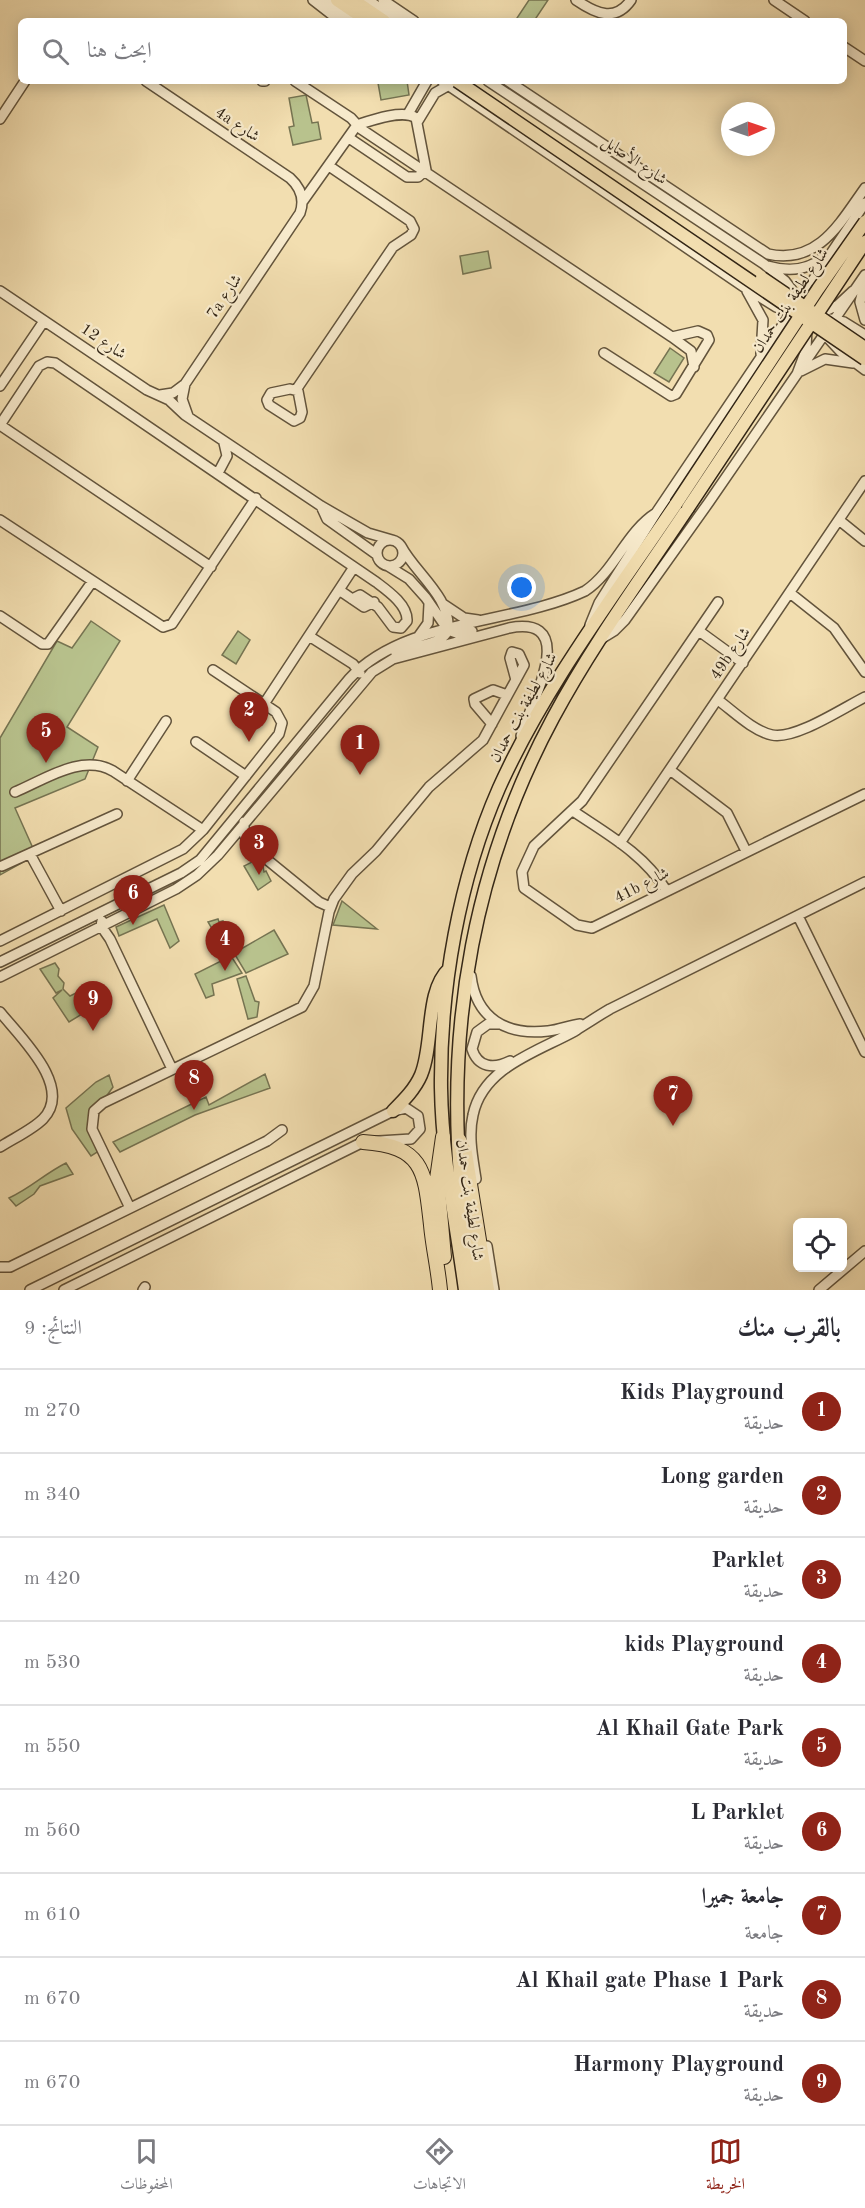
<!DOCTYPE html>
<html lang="ar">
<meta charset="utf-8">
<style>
body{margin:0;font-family:"Old Standard TT",Amiri,serif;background:#f2f2f3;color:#2b2b33;direction:rtl}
.controls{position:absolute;right:18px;bottom:18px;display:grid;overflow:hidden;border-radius:9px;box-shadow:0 3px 15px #0003}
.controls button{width:54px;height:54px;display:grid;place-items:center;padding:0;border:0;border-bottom:2px solid #e1e1e2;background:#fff;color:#2b2b33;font:30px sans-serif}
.compass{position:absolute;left:721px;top:102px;width:54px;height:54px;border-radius:50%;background:#fff;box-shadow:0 3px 15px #0003;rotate:88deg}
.you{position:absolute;left:522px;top:588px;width:21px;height:21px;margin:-15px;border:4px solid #fff;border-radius:50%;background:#1a73e8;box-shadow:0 0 0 9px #1a73e833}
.badge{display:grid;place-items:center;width:39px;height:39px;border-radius:50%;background:#8f2418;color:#fff;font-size:20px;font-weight:700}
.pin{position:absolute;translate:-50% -50px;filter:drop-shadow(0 2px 3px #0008)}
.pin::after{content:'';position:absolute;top:32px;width:21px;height:18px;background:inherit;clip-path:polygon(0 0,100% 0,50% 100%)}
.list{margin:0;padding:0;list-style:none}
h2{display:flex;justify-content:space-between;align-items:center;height:78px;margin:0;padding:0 24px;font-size:26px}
h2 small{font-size:20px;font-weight:400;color:#7c7c81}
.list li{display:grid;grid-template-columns:39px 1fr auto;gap:18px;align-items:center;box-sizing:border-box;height:84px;padding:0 24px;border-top:2px solid #e1e1e2}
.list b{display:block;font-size:22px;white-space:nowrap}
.list p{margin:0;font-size:20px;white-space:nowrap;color:#7c7c81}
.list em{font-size:20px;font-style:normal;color:#7c7c81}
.icon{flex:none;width:33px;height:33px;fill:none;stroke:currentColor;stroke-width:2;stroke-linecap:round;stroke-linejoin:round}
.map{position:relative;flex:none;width:865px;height:1290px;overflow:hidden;direction:ltr}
.search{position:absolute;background:#fff;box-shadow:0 3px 15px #0003;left:18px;right:18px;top:18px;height:66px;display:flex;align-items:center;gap:15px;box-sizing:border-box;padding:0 21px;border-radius:9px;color:#7c7c81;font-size:22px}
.sheet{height:834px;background:#fff}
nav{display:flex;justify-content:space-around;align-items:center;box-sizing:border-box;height:84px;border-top:2px solid #e1e1e2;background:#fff;font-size:16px;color:#7c7c81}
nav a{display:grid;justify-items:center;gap:3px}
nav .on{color:#8f2418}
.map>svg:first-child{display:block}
</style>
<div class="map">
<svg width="865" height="1290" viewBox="0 0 865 1290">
<rect width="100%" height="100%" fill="#f2deb0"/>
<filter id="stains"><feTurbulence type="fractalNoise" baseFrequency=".00333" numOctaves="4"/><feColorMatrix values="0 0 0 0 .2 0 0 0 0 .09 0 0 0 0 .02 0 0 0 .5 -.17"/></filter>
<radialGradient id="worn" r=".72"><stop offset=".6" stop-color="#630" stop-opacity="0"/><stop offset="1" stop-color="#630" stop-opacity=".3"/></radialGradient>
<path fill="#b8c28d" stroke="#767452" stroke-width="1.5" d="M529,0h19l-14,21h-19z
M386,81h21l2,14 -28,5 -3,-17z
M306,95l6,28 6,-1 3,17 -28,6 -4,-18 5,-1 -5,-28z
M488,251l3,17 -28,6 -3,-18z
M670,348l14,10 -15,24 -15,-9z
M91,621l29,20 -53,86 31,20 -13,32 -70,29 21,47 -36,20v-137l57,-97 15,7z
M238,631l12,9 -14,24 -14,-9z
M256,860l4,6h3l1,6 2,-1 5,10 -13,9 -14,-24z
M342,901l35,28 -44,-4z
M164,905l15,36 -9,7 -13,-29 -38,17 -3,-9z
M218,919l1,3 4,-1 7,15 8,7 -4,5 2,2 -8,6 -20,-34z
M274,930l14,24 -42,19 -12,-20z
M231,956l11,17 -30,11 2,11 -8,3 -11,-24z
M55,963l4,6 -1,7 6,7 -1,6 7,7 10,-5 7,20 -18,11 -16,-24 9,-8 -6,3 -16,-24z
M246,976l9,25 4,1 -2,15 -9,2 -11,-40z
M265,1074l5,14 -75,27 -75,37 -7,-10 93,-45 3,8z
M109,1075l4,12 -23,32 9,32 -8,5 -19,-27 -6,-21 30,-26z
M66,1163l7,11 -33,12 -6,8 -18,12 -7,-8c22,-10 35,-24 57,-35z"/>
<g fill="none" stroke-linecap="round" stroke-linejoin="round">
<defs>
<path id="minor" d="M313,0l27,21
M325,0l29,21
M368,0l31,21
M383,0l31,21
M576,0c19,13 39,23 55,0
M774,0l31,21
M844,47l21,14
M146,81l144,97c11,10 15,21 10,35l-115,171 -12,9 -13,2
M262,81h3
M295,81l56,37 10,11 311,208 19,14 3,16
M442,81l302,206 32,20 16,6
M488,81l276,183 21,17 16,21
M508,81l260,173c50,11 72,-31 97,-66
M408,114l19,-33
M0,119l25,-38
M418,121l17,-28 14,-8
M349,138l58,39h11l8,-7
M303,201l54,-76c15,-5 46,-16 59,-7l10,52
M768,266c21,6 40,5 57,-10
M865,283l-5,19 5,18
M0,291l147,99 22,10 16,15 136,91 47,27 24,7
M747,291l16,29 -2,34
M815,316l23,-11 15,-14
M830,319l14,3 21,13
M826,336l15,16 24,18
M604,353l67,43 5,-2 33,-54 -2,-5 -9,-4 -26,6
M801,371l24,-12 28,4
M797,374l9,-24 1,-23
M185,384l-3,15 6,17
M0,386l44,-65
M290,389l8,2 4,21 -2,6 -6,3 -25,-16 -2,-5 4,-7z
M296,390l97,-143 18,-12 3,-6 -4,-8 -81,-55
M0,425l39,-59 8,-4 8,1 321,219c12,9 32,23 31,39l-6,7 -8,-1 -15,-20 -18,-12 -8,4
M0,425l211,142
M218,473l9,-17 -3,-13
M321,506l6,13 49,35
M0,520l163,107 9,-3 84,-126
M839,520l26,21
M377 553a13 13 0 1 1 26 0a13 13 0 1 1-26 0Z
M401,546c14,27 50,51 47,84
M388,566l21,13 17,19 22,32 11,4 13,-3
M339,590l25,17 10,-5
M790,593l44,35 31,44
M718,602l-136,199 -48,45 -12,26 2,16 53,37 15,3 273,-134
M443,604l21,14 14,2
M0,616l42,28h6l44,-62
M590,625l9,-22 57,-90 209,-310
M699,631l44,32
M309,636l44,28 7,9
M418,637l10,-14 1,-19
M601,639l13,-8 11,-11 84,-118 156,-227
M396,654c14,-11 45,-6 52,-24
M718,700c15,11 35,31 54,35 23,5 71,-27 93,-38
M264,704l90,-137
M492,724l-17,-20 -1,-5 19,-9 14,5
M196,742l50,34
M670,770l57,43 19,38
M127,781l39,-60
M15,792c29,-12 67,-39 98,-21l90,59
M573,811c34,23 71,43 93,79
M244,822v12l5,11 70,57 11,5
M620,843l245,-362
M30,854l31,57
M2,866l115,-52
M798,916l67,136
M102,921l-1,5 9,13 62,130
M0,941l183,-92 20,-19 76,-96 3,-11 -6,-11 -63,-42
M0,962l181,-89 19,-13 149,-181c56,-61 164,-54 236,-88 30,-20 41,-59 71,-78
M471,976c5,42 35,60 77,55 11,-1 22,-6 32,-7
M0,977l176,-88 21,-14 21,-20 154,-183 21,-13 116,-31c74,-14 19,80 12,108
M0,1012c20,25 74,75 43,107 -11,11 -29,19 -43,28
M500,1024h-12l-11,8 -5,17c6,19 22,20 38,12
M476,1179c-3,-20 -8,-43 -3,-64 10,-48 64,-63 102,-84 11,-7 23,-15 35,-22l255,-127
M129,1206l-37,-77 2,-18 9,-8 199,-96 12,-21 15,-74 5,-13 18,-25 24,-23 53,-64 54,-47 41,-75 -5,-11 -7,-2 -2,6 6,22
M487,1246l7,44
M0,1267h10l257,-126 15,-11
M30,1290l363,-179 13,-3 12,8 2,13 -9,10 -48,3 -299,148
M143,1290l2,-3
M819,1290l46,-39"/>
<path id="major" d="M337,0l31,21
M353,0l31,21
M393,1111c11,-11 22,-22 28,-36 13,-31 4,-84 28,-106
M465,1290c-9,-67 -23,-134 -24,-202 -1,-100 18,-209 58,-300 46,-102 115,-192 177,-284
M476,1290c-5,-34 -12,-69 -15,-103 -15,-164 14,-324 92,-469 39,-73 89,-141 135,-210"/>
<path id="highway" d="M443,1137l-6,42 7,78
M459,1140l6,13 22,137
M363,1142c62,4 62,31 68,83 2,22 7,43 9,65"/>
</defs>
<use href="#minor" stroke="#63543c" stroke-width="12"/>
<use href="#major" stroke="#332616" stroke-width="15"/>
<use href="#highway" stroke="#332616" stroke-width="16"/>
<use href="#minor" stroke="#f7eacc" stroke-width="9"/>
<use href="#major" stroke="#f2deb0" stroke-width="12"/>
<use href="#highway" stroke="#f2deb0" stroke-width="14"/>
<defs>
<path id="major-bridge" d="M457,81l408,278
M762,278l103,70
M676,504l142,-215 47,-67
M688,508l177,-266"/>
</defs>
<use href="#major-bridge" stroke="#332616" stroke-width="15" stroke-linecap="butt"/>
<use href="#major-bridge" stroke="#f2deb0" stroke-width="12"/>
</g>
<g text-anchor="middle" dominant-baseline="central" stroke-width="4.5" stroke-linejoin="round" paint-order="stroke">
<g font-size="16" fill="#332616" stroke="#f7eacc">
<text transform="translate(237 125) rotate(34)">4a شارع</text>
<text transform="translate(634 161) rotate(34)">شارع الأصايل</text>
<text transform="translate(225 297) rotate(-56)">7a شارع</text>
<text transform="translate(791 301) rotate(-56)">شارع لطيفة بنت حمدان</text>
<text transform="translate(103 342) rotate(34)">شارع 12</text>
<text transform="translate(731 654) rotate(-56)">49b شارع</text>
<text transform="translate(524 708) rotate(-61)">شارع لطيفة بنت حمدان</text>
<text transform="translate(642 886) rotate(-27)">41b شارع</text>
<text transform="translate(469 1200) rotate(82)">شارع لطيفة بنت حمدان</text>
</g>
</g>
<rect width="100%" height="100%" filter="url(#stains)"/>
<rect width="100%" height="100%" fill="url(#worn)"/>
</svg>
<div class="controls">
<button><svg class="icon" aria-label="locate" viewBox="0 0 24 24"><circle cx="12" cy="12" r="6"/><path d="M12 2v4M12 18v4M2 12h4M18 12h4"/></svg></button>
</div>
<svg class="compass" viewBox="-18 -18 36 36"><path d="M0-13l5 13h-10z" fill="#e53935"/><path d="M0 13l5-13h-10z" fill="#7c7c81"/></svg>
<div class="you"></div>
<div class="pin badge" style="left:360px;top:775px">1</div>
<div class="pin badge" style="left:249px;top:742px">2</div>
<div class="pin badge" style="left:259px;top:875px">3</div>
<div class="pin badge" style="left:225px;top:971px">4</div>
<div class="pin badge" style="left:46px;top:763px">5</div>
<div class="pin badge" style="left:133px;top:925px">6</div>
<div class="pin badge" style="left:673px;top:1126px">7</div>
<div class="pin badge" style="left:194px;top:1110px">8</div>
<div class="pin badge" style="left:93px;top:1031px">9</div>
<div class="search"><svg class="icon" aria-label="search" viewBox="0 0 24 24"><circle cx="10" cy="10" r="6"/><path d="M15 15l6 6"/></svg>ابحث هنا</div>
</div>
<section class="sheet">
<h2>بالقرب منك<small>النتائج: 9</small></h2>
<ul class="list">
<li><span class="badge">1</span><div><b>Kids Playground</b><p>حديقة</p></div><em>270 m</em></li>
<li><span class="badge">2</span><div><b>Long garden</b><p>حديقة</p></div><em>340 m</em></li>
<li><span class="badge">3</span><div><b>Parklet</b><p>حديقة</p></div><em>420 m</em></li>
<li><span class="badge">4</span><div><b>kids Playground</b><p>حديقة</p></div><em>530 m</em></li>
<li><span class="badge">5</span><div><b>Al Khail Gate Park</b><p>حديقة</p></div><em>550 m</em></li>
<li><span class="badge">6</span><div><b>L Parklet</b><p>حديقة</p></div><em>560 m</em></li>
<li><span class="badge">7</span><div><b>جامعة جميرا</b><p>جامعة</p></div><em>610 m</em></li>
<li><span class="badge">8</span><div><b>Al Khail gate Phase 1 Park</b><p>حديقة</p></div><em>670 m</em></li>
<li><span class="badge">9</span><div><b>Harmony Playground</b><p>حديقة</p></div><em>670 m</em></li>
</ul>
</section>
<nav>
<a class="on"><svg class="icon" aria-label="map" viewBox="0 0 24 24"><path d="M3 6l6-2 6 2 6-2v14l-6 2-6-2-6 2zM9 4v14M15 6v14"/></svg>الخريطة</a>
<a><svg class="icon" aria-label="directions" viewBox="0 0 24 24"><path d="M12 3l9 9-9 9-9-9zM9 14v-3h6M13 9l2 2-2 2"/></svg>الاتجاهات</a>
<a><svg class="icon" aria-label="saved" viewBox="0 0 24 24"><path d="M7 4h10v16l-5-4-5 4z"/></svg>المحفوظات</a>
</nav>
